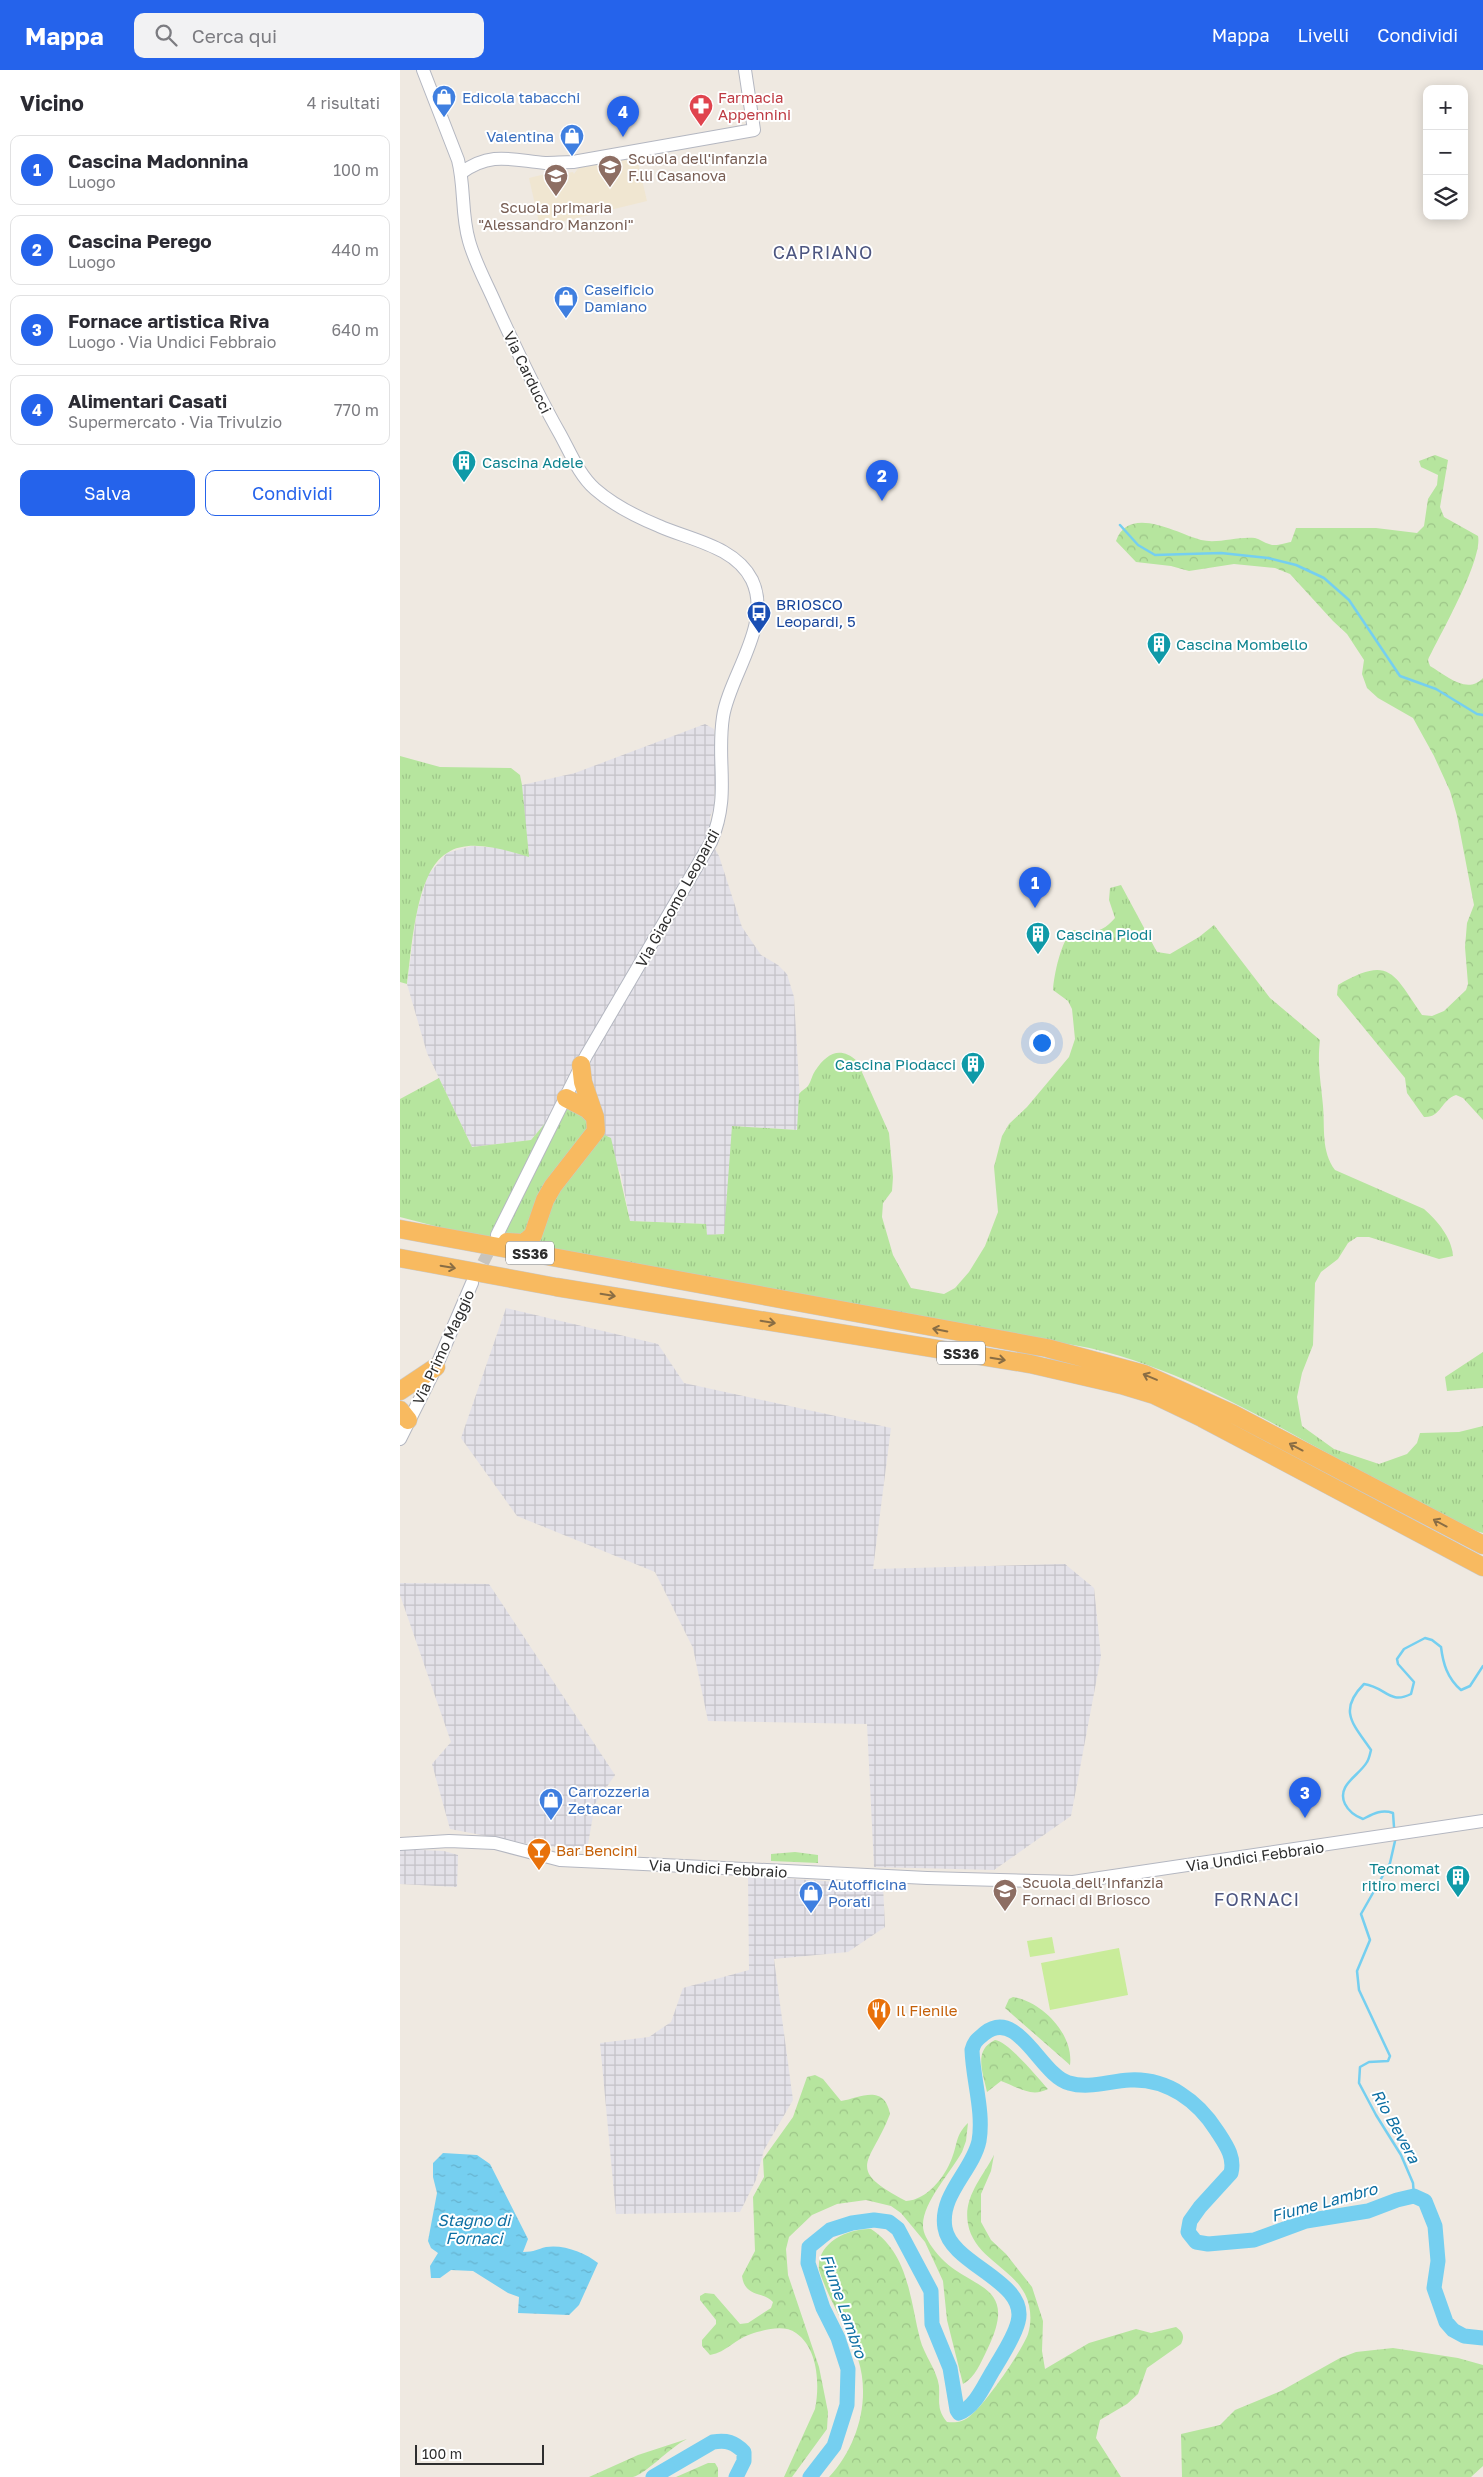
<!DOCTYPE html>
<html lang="it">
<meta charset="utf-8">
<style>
body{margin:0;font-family:"Golos Text",sans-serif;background:#f2f2f3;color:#2b2b33}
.controls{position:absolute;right:15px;top:15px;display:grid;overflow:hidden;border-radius:10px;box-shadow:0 2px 12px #0003}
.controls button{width:45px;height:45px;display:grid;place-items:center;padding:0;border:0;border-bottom:1px solid #e1e1e2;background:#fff;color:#2b2b33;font:25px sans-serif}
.scale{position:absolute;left:15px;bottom:12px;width:129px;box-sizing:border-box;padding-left:5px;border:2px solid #2e2e2e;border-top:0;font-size:14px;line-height:18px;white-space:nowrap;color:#2e2e2e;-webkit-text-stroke:4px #fff;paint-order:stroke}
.you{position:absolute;left:641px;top:972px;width:18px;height:18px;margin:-12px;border:4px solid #fff;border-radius:50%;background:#1a73e8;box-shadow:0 0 0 8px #1a73e833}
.badge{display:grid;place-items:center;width:32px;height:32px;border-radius:50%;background:#2563eb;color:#fff;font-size:16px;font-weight:700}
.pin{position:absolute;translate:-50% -41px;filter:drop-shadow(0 1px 2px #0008)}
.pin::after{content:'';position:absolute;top:26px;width:18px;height:15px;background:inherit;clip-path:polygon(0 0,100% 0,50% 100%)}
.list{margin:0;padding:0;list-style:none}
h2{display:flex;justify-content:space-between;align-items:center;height:65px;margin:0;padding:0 20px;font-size:21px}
h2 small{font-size:16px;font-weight:400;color:#7c7c81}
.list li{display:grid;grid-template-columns:32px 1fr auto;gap:15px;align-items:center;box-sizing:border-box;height:70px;margin:0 10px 10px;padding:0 10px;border:1px solid #e1e1e2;border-radius:10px}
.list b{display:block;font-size:19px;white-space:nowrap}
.list p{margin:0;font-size:16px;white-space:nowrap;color:#7c7c81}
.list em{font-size:16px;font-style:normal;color:#7c7c81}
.actions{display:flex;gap:10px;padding:15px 20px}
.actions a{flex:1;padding:11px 0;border:1px solid #2563eb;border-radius:10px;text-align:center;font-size:18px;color:#2563eb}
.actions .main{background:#2563eb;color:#fff}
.icon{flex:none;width:28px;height:28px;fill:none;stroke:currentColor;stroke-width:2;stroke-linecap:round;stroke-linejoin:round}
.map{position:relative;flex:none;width:1083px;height:2407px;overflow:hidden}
header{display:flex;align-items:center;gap:30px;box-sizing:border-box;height:70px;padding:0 25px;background:#2563eb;color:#fff}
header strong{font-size:24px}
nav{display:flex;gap:28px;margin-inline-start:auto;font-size:18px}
.search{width:350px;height:45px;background:#f2f2f3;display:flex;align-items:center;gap:12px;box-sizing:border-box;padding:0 18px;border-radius:10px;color:#7c7c81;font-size:19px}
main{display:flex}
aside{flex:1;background:#fff}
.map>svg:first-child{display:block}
</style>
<header>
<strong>Mappa</strong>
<div class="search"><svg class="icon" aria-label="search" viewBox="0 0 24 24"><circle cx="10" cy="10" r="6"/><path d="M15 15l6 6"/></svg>Cerca qui</div>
<nav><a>Mappa</a><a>Livelli</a><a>Condividi</a></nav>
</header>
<main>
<aside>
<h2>Vicino<small>4 risultati</small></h2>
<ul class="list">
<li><span class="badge">1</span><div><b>Cascina Madonnina</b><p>Luogo</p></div><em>100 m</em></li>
<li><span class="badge">2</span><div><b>Cascina Perego</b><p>Luogo</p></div><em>440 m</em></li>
<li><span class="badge">3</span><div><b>Fornace artistica Riva</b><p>Luogo · Via Undici Febbraio</p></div><em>640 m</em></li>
<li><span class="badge">4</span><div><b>Alimentari Casati</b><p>Supermercato · Via Trivulzio</p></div><em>770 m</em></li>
</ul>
<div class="actions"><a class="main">Salva</a><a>Condividi</a></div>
</aside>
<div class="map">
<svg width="1083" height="2407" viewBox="0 0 1083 2407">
<defs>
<pattern id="industrial-grid" width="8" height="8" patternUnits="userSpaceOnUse" patternTransform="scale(1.25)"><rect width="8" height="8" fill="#e3e1e8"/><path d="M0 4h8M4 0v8" fill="none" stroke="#c3c1c7"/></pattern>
<pattern id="grass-tufts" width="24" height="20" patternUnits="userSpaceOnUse" patternTransform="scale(1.25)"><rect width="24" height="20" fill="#b6e59e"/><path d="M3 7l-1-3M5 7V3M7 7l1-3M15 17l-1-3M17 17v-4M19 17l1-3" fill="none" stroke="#9dc588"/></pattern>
<pattern id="forest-crowns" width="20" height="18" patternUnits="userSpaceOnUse" patternTransform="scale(1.25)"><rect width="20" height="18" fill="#b6e59e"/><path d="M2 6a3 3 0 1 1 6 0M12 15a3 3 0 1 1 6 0" fill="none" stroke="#9dc588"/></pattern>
<pattern id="water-ripples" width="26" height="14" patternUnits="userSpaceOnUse" patternTransform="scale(1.25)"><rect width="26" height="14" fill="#75cff0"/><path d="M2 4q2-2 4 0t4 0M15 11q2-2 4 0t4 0" fill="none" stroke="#66b2ce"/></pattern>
</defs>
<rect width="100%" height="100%" fill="#efe9e1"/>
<path fill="url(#industrial-grid)" d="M305,654l9,5 2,30 -2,48 -4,10 1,25 8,14 23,71 19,28 17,10 9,9 7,23 6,104 -2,29 -65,-4 -8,108 -18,1 -2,-11 -75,-3 -9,-47 -25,-43 -13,-49 -17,16 -35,42 -59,7 -45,-94 -20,-69 10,-73 11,-36 19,-22 25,-7 28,2 28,8 -6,-71 53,-12z
M106,1238l152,36 26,39 207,45 -18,141 192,-5 29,24 7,68 -30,160 -77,54 -120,-3 -7,-143 -159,-3 -15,-73 -38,-76 -138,-56 -56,-78z
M0,1513l89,1 126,191 -20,29 -8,46 -59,-6 -78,-15 -18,-65 19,-22 -51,-147z
M0,1779l44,2 14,4 -1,32 -57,-3z
M348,1806l135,9 2,42 -37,25 -74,7 19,141 -29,50 -8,30 -16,32 -124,2 -16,-171 49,-6 22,-15 12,-34 66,-18z"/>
<path fill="#f0e6d1" d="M236,84l11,47 -107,26 -11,-49 37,-9 1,4 6,-1 1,2 5,-7z"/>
<path fill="url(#grass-tufts)" d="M0,686l40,11 71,1 9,7 2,10 6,61 1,11c-24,-7 -60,-19 -82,-4 -32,19 -35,97 -40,131l-7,-2z
M721,815l36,67 13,2 29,-17 15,-12 56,73 50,42c-3,25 1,42 3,66 2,23 -2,45 12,64l89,39c13,11 28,29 29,47l-14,3 -70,-22h-12l-9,6 -10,16 -17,13 -6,11 -2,62 -11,28 -5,24 5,29 32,23 45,15 28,-10 10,-11 3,-10 39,-1 24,-6v107c-25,-7 -44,-22 -67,-33 -119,-57 -237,-146 -371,-159l-564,-103 -81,-21v-118l39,-21 33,69 59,-7 35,-42 30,33 15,7 19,83 76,3 1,11 17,-1 8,-108 65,4 2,-36c3,-4 6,-5 9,-8 3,-4 4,-11 7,-15 12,-18 25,-25 42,-10l32,72 4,44 -1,14 -9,12 -1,14 11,38 18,33 33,6 11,-6 14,-16 16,-26 13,-34 -4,-45 8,-31 7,-12 18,-17 42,-50 6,-18 -3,-30 -4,-8 -15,-11c1,-15 8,-50 20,-60 19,4 29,3 42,-12l-6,-18 1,-12z
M1083,1282v36l-36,3 -2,-14z"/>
<path fill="url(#forest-crowns)" d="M1035,385l13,5 -8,47 4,10 34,19c5,24 -38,99 -50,124l2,6c17,10 37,29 53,12v442l-20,-22 -7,-3c-15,5 -15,23 -32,22l-17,-24 -2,-15 -68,-83 1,-10c52,-30 55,-12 84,30l10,1 12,-5 22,-21 2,-6 -3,-37 2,-24 7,-18 -17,-89 -7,-25 -16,-35 -21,-38 -35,-20 -11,-10 -5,-14 2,-14 -17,-26 -14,-13 -43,-47 -15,-6 -41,-4 -45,7 -18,-5 -35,-4 -20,-21c13,-37 62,-7 85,-1 17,4 37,-4 54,-2 5,1 9,5 14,6 6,3 16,-1 22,-2l5,-14h80l41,5 7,-7 4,-27 9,-14 1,-10 -17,-8 -2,-6z
M395,1782l23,3v8l-47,-2v-7z
M613,1927c30,5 61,38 57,68l-65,-57 4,-9z
M595,1970c13,1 43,38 53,49 -17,9 -30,-2 -47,-8l-14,11c-4,-19 -14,-42 8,-52z
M415,2005l8,4 18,22c19,-3 43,-18 49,13 -19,50 -47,54 16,87 21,-1 39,-24 46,-43 6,-15 3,-22 16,-35l-2,18 -4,11c-11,20 -40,51 -39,74 0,7 5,15 9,21 31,46 91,30 55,103 -6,12 -12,28 -24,34l-16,-64 -4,-39 -18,-39 -24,-29 -10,-7 -25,-6 -29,4 -25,11 -23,22 -3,12 2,26 31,92 9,45 -1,17 -35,48h-8l31,-68c5,-24 3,-61 -19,-76 -12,-9 -33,-3 -45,1 -16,5 -24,18 -41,21l-8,-9v-6l14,-16v-4l-16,-20v-4l5,-3 9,1 26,30 8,-1 23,-15 2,-6c-10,-11 -28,-4 -31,-26l13,-25 -2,-54 11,-20 -1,-18 30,-42 14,-40z
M594,2085l-3,16 -10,23v28l10,18 15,14 26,33 11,34 -1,30 3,18 44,-26 47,-14 15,4 25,-6c7,5 9,9 5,17l-34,24 -9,26 -11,10 -27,16 -4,18 25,39h-292c29,-31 42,-78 29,-118 -10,-31 -29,-58 -39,-89 -3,-27 29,-42 52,-41 38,25 39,71 49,110 4,16 17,31 19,47 1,15 -3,23 8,36 9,1 17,0 24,-7 14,-11 51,-64 57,-81 4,-13 3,-28 -3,-40 -14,-27 -51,-37 -57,-70 -5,-27 14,-46 26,-69z
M993,2278l65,10 25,7v101l-12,11h-289l-1,-43 39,-9 15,-15 46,-19 59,-33 16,-6z
M287,2369c-17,8 -41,35 -54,38 -13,0 -30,0 -44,0l49,-22z
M308,2393h7l3,5v9h-42z"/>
<path fill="#c9ec9a" d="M652,1867l3,16 -25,4 -3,-16z
M719,1878l9,47 -78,15 -9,-47z"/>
<path fill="url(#water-ripples)" d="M43,2083l34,2 13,9 38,75 -5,13c12,0 14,-3 23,-5 17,-3 40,6 52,16l-19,42 -10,10 -51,-2 1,-16 -11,-4 -35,-22 -22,-1 -11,8h-9l-1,-12 8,-13 -7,-5 -3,-7 9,-48 -4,-16v-14z"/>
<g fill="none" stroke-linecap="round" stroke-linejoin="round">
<path stroke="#75cff0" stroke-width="2.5" d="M720,455l18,20 17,10 66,-2 47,5 28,7 28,13 25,22 51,76 36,13 41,25 6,1
M994,1757l-1,-14c-12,-4 -20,1 -30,6 -8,-3 -14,-7 -18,-15 -9,-19 14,-28 22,-42 2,-3 3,-8 4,-12 -17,-25 -34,-39 -7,-66 22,3 25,21 47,10l3,-12 -16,-18 -1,-5 7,-10 21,-11 7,2 9,7c2,16 6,31 20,43l9,-4 13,-20
M995,1771l-5,22 -29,51 9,26 -13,31 2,19 31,66 -2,5 -19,1 -9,5 -1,16 17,32 25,40 12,28 1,13"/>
<path stroke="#75cff0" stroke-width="15" d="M253,2407l60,-35c14,-2 21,0 31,10v9l-8,16
M410,2407l24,-31 13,-41 1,-36 -10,-31 -15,-30 -15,-45 1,-16 21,-17 22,-7 22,-3 15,2 9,7 33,62 1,33 18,44 7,42 2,3c17,-6 26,-30 35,-44 8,-14 20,-31 24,-47 11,-41 -67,-57 -73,-94 -6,-33 28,-58 34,-87 5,-29 -6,-61 -7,-91 2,-9 6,-11 13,-17 33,-26 56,43 84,50 20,6 40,-2 61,-3 37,-2 68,21 87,51 9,14 18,26 14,42l-31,34 -10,14 -2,11 8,10 12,2 46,-4 52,-19 62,-10 29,-11 17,-4 11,5 10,25 3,35 -4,27 12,34 7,8 11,6 19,2"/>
<path stroke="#c8c4bd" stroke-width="12" stroke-dasharray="12 6" stroke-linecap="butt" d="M75,1209l20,-40"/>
<defs>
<path id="tertiary" d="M23,0l35,90c7,27 3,54 11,81 6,22 18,43 27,64 20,44 40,87 64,129 10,18 19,41 35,55 17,15 42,28 64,37 31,14 76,20 93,54 21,44 -23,96 -29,137 -7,46 8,77 -12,125l-125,214 -89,179
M61,103c30,-22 51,-13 84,-10 9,0 19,-1 28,-1l181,-32 -9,-60
M0,1369l36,-72 36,-84
M0,1774l49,-3 46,2 65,17 43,2 324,16 146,4 410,-61"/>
<path id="trunk" d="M166,1028l21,11 8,8
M0,1159l647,119 97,26 89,40 250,131
M107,1172l17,1 9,-8 12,-35 8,-14 43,-55 -1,-14 -12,-35 -2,-17
M0,1188l156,29 474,77 91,21 33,10 48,23 281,149
M0,1321l36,-24
M0,1340l8,10"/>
</defs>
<use href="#tertiary" stroke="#b4b7c1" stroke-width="14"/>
<use href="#trunk" stroke="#c9c9c9" stroke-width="19"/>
<use href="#tertiary" stroke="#fff" stroke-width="12"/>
<use href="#trunk" stroke="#f8ba60" stroke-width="18"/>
</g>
<defs><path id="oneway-shaft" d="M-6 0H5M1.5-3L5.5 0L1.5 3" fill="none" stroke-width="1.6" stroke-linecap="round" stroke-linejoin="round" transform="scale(1.25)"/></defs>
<g stroke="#896d44">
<use href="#oneway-shaft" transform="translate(48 1197) rotate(10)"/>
<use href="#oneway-shaft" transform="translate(208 1225) rotate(9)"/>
<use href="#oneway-shaft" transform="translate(368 1252) rotate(9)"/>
<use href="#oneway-shaft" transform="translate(540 1260) rotate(-169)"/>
<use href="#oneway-shaft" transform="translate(598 1289) rotate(9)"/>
<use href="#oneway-shaft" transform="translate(750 1307) rotate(-157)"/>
<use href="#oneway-shaft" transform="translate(896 1377) rotate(-152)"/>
<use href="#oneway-shaft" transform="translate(1040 1453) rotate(-152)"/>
</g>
<defs>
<symbol id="shop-pin" viewBox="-11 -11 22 30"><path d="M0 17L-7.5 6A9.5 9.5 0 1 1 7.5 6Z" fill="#3f7fe0" stroke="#fff"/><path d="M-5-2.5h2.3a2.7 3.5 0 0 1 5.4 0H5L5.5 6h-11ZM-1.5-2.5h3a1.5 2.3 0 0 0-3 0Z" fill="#fff"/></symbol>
<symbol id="pharmacy-pin" viewBox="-11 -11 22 30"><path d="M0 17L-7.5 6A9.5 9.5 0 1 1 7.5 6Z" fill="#e0444e" stroke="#fff"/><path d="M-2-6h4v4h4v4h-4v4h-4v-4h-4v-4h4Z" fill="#fff"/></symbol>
<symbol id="school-pin" viewBox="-11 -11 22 30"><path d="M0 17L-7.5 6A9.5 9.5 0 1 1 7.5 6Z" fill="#8d6e63" stroke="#fff"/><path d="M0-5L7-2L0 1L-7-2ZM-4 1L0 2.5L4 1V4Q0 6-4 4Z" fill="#fff"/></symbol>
<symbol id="building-pin" viewBox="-11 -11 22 30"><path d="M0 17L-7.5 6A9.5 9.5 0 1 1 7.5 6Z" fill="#0f9aa8" stroke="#fff"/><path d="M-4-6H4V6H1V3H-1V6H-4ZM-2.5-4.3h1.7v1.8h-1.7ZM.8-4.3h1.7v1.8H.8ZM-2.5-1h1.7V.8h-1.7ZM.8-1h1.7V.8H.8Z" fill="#fff"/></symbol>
<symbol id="bus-pin" viewBox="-11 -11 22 30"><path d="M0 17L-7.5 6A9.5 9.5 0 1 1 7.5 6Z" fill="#1a4fb4" stroke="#fff"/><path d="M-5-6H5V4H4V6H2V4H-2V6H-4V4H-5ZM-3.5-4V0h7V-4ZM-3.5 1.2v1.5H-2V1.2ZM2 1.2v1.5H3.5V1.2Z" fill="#fff"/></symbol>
<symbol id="bar-pin" viewBox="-11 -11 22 30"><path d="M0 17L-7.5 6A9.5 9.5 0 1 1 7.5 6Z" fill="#e8710a" stroke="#fff"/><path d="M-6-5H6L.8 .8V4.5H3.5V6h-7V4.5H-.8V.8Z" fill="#fff"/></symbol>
<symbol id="restaurant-pin" viewBox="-11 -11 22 30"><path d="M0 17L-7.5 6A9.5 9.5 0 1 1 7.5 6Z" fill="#e8710a" stroke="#fff"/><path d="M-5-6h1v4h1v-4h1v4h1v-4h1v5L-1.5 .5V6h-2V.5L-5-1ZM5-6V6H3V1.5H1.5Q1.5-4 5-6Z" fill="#fff"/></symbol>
</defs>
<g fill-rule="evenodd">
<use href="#shop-pin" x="30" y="13" width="28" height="38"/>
<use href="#pharmacy-pin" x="287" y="22" width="28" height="38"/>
<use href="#shop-pin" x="158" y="52" width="28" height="38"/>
<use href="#school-pin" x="196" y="83" width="28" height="38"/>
<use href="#school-pin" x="142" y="92" width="28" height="38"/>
<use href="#shop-pin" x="152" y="214" width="28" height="38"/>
<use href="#building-pin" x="50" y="378" width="28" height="38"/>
<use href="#bus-pin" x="345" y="529" width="28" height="38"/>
<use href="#building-pin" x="745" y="560" width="28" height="38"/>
<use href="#building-pin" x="624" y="850" width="28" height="38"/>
<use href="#building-pin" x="559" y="980" width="28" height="38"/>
<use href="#shop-pin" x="137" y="1716" width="28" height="38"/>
<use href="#bar-pin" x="125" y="1766" width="28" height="38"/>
<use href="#building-pin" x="1044" y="1793" width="28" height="38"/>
<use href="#school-pin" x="591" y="1807" width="28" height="38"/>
<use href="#shop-pin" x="397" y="1809" width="28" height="38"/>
<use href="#restaurant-pin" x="465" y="1926" width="28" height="38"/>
</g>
<g text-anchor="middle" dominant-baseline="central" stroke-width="4" stroke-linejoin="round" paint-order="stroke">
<g fill="#fff" stroke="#6d6d6d" stroke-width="1">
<rect x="106" y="1171.5" width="48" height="23" rx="4"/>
<rect x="537" y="1271.5" width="48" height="23" rx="4"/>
</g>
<g font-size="14" font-weight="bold" fill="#2e2e2e">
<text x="130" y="1183">SS36</text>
<text x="561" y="1283">SS36</text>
</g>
<g font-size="15" fill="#366cbe" stroke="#fff" text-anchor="start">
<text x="62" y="27">Edicola tabacchi</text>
<text x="154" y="66" text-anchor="end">Valentina</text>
<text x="184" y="219">Caseificio<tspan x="184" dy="17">Damiano</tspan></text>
<text x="168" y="1721">Carrozzeria<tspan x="168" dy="17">Zetacar</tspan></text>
<text x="428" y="1814">Autofficina<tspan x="428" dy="17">Porati</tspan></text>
</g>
<g font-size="15" fill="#be3a42" stroke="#fff" text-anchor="start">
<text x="318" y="27">Farmacia<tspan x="318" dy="17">Appennini</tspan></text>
</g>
<g font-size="15" fill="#785e54" stroke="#fff" text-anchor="start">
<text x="228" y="88">Scuola dell'infanzia<tspan x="228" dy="17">F.lli Casanova</tspan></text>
<text x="156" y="137" text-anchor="middle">Scuola primaria<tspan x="156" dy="17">"Alessandro Manzoni"</tspan></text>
<text x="622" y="1812">Scuola dell’Infanzia<tspan x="622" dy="17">Fornaci di Briosco</tspan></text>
</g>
<g font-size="15" fill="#2e2e2e" stroke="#fff">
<text transform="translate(128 302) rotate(64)">Via Carducci</text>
<text transform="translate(277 828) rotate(-61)">Via Giacomo Leopardi</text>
<text transform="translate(43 1277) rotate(-65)">Via Primo Maggio</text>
<text transform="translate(855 1786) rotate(-8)">Via Undici Febbraio</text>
<text transform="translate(318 1798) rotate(3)">Via Undici Febbraio</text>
</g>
<g font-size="15" fill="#0d838f" stroke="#fff" text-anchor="start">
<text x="82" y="392">Cascina Adele</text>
<text x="776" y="574">Cascina Mombello</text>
<text x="656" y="864">Cascina Piodi</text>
<text x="556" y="994" text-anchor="end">Cascina Piodacci</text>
<text x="1040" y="1798" text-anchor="end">Tecnomat<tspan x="1040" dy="17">ritiro merci</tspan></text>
</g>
<g font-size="15" fill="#164399" stroke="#fff" text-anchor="start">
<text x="376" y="534">BRIOSCO<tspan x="376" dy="17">Leopardi, 5</tspan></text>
</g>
<g font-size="15" fill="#c56008" stroke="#fff" text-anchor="start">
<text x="156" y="1780">Bar Bencini</text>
<text x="496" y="1940">Il Fienile</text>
</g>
<g font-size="16" font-style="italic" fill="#0d6fa3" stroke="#fff">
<text transform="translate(996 2056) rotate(61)">Rio Bevera</text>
<text transform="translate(924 2132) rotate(-15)">Fiume Lambro</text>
<text x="74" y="2150">Stagno di<tspan x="74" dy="18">Fornaci</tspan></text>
<text transform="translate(444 2236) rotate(71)">Fiume Lambro</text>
</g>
<g font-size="18" letter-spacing="1" fill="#4d5680" stroke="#fff">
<text x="423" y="182">CAPRIANO</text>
<text x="857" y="1829">FORNACI</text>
</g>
</g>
</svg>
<div class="controls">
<button>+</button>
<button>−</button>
<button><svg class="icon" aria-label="layers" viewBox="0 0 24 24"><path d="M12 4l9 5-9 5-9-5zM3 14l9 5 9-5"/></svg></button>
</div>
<div class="scale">100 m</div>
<div class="you"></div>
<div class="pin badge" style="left:635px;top:838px">1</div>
<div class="pin badge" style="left:482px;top:431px">2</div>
<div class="pin badge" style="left:905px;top:1748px">3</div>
<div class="pin badge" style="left:223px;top:67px">4</div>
</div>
</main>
